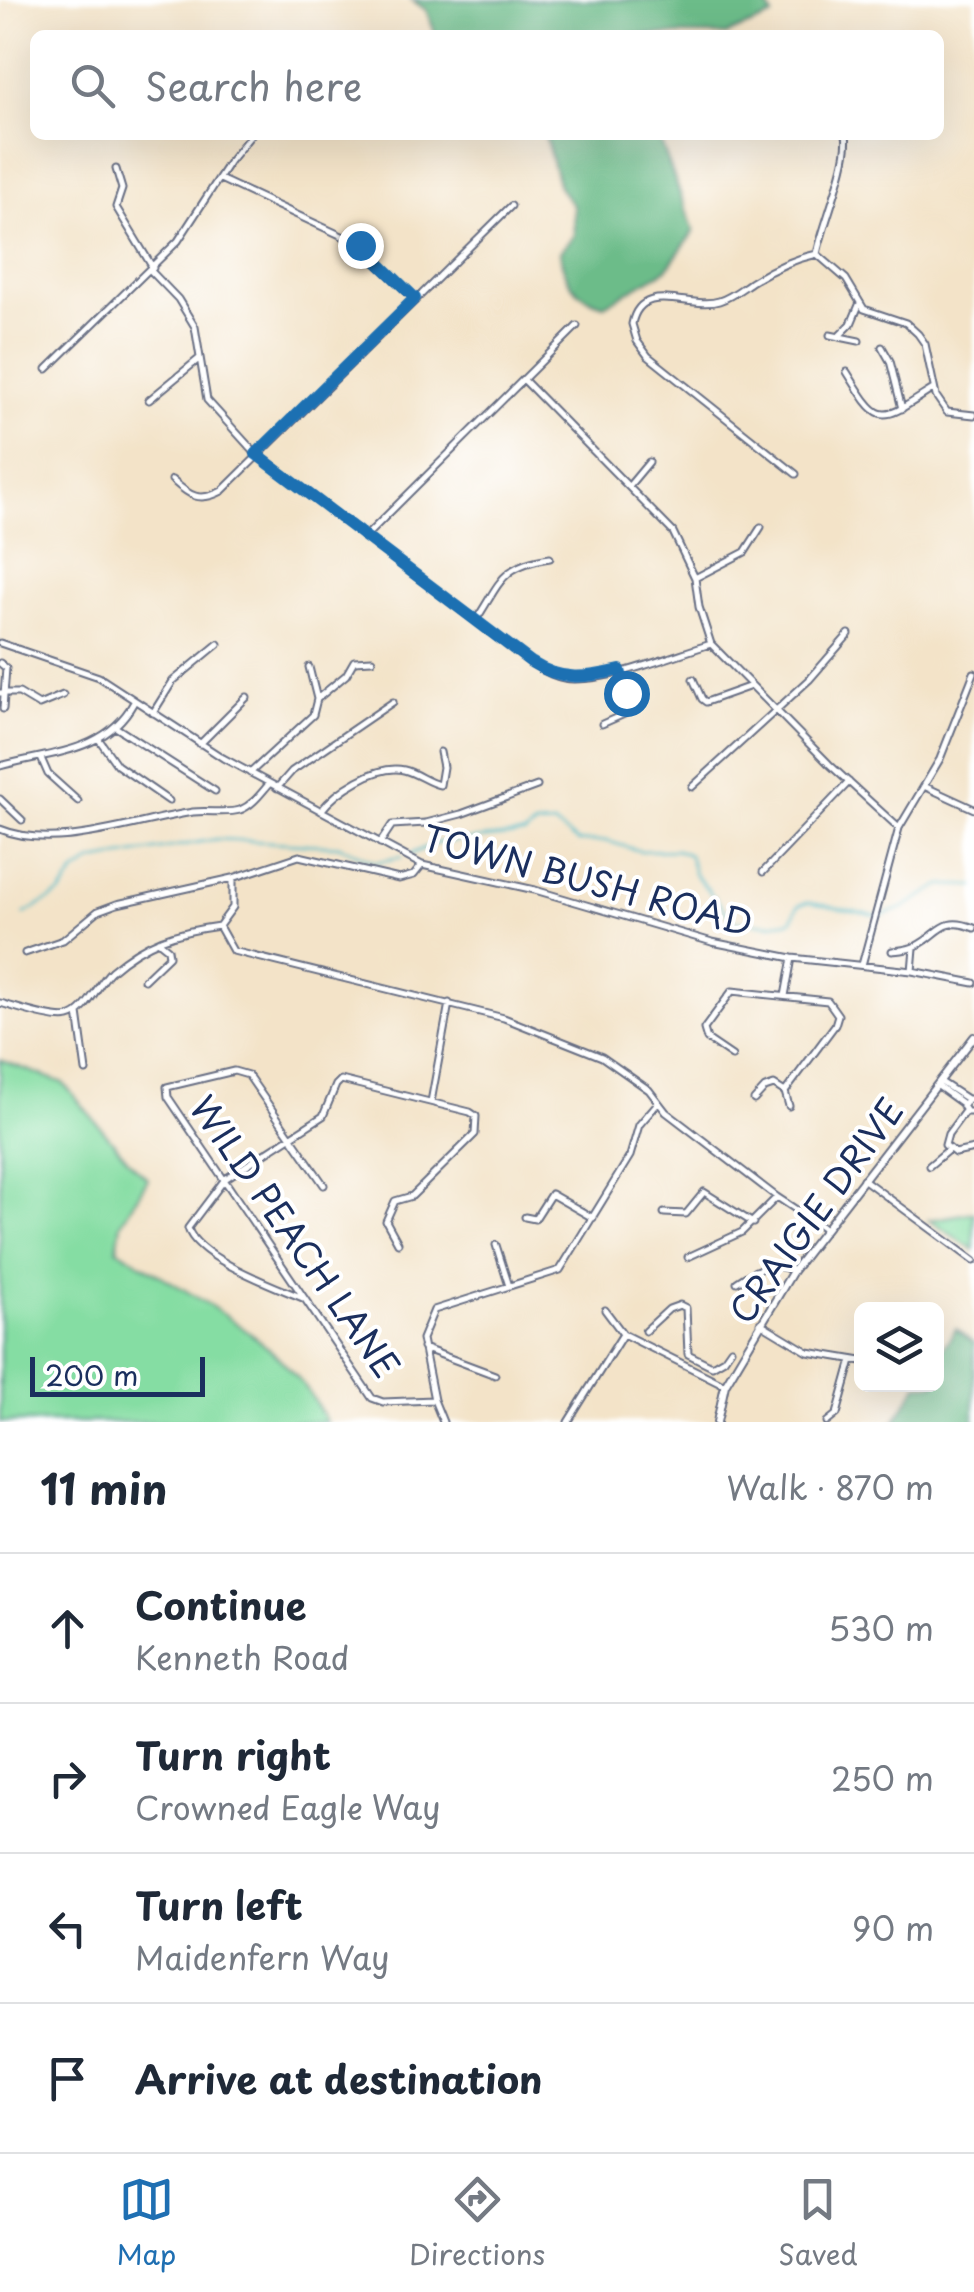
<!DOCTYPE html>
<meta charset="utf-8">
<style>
body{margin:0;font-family:"Playpen Sans",sans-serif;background:#f6f6f7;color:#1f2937}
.controls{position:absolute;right:30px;bottom:30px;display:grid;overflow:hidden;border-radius:15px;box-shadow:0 10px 40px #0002}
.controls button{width:90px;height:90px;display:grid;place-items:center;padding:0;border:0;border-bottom:2px solid #e0e1e3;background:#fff;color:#1f2937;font:50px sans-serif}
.scale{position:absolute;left:30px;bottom:25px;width:175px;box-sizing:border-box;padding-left:10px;border:5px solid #1b2f5e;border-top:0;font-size:28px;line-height:35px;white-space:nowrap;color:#1b2f5e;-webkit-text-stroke:8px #fff;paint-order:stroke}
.stop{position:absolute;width:30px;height:30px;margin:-22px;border:8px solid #1f6fb2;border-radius:50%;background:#fff}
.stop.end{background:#1f6fb2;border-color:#fff;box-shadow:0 2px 10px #0008}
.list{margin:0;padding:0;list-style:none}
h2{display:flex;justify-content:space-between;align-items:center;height:130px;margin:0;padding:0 40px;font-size:42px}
h2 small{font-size:32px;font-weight:400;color:#747a83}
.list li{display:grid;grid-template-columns:65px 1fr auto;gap:30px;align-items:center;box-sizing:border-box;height:150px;padding:0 40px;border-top:2px solid #e0e1e3}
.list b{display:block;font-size:38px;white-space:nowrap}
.list p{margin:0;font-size:32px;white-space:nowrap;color:#747a83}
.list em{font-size:32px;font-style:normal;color:#747a83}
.icon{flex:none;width:55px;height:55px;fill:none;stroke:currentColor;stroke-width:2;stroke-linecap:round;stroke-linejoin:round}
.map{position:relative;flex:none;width:974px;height:1422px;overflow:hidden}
.search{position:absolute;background:#fff;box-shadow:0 10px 40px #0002;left:30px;right:30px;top:30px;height:110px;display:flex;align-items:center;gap:25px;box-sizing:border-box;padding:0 35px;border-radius:15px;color:#747a83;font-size:38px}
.sheet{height:730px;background:#fff}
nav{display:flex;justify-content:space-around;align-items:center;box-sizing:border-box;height:140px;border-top:2px solid #e0e1e3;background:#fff;font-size:28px;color:#747a83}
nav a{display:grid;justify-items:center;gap:5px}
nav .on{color:#1f6fb2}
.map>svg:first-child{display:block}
</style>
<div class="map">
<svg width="974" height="1422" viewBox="0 0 974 1422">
<rect width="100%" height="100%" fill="#fff"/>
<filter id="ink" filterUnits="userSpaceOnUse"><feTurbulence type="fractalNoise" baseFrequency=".01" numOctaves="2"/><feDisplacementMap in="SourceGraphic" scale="20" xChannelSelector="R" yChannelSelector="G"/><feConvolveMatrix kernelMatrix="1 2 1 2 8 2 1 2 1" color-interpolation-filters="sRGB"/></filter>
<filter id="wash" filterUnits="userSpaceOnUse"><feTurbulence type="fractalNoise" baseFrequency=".0048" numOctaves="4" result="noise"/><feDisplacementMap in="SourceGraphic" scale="40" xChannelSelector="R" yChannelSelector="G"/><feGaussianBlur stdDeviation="2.25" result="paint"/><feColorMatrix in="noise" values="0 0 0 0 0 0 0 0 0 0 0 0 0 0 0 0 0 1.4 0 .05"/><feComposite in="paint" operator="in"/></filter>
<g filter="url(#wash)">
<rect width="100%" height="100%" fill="#f3e3c8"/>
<path fill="#85dda3" stroke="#508680" stroke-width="2.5" d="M0,1060l63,23 69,81 16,15 -27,44 -4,26c73,47 171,90 209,173h-326z
M974,1212v38l-45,-30z"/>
<path fill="#6cbc89" stroke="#447674" stroke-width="2.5" d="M412,0h353l8,16 -47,19h-290l-10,-25z
M545,135h113l36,96 -27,38 -63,36c-26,-7 -41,-25 -44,-53l14,-17 -1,-29 -14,-19z
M956,1329l18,14v79h-80l24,-37 18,-1 1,-27z"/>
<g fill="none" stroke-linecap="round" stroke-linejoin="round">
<path stroke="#4ab8c5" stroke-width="2.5" d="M409,855l27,-12 89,-9 10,-8 19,-1 24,17 29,-1 33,10 37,-1 12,5 5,18 40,48 35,3 22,-3 7,-15 9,-4 72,14 22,-7 40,-24 33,1
M24,914l37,-21 13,-19 19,-13 124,-22 122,7 37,16 25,-5"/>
</g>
</g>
<g filter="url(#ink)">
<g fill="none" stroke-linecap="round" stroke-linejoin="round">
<defs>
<path id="minor" d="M116,169l6,20 -6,18 37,61
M220,179l135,63 60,57
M817,254l29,25 18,30 42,14 12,11 7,10 11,52 11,16 27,3
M151,271l27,28 17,28 12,73 49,54 275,209c13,8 27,16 43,16 43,0 96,-23 137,-35
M830,335l29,6
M840,335l11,-11 8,-19
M882,347l8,14 12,48
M47,369l131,-128 52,-80 21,-26
M847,372c34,55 32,51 86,17
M525,381l148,151 22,46 4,29 12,37 118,120 70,64 -37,137
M149,400l51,-42
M796,474l-148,-118 -11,-15 -5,-17c9,-45 58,-14 87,-23 13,-4 23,-13 34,-20 21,-13 41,-22 64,-27 6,-30 34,-96 29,-119
M172,480c18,16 27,23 50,11l289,-285
M629,486l20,-24
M365,537l212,-211
M695,578l50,-26 16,-25
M476,620c25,-38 25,-55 74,-62
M0,643l99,34 124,81 199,107 113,25 177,52 80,16 120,13 62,12
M0,663l6,5 -3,41
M693,679l9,20 4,3 45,-16
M0,693h19l20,12 24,-10
M317,699l29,-24 8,-14 18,-1
M153,713l20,-32 45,-37
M602,724l27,-12 -8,-42
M117,728l98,63
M98,738l19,27 52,36
M200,744l47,-47
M41,758l7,16 30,27
M0,766c51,-14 106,-13 134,-64
M250,773l63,-58 4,-16 -8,-32
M692,787l117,-107 40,-46
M926,787l48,22
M277,788l15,-17 101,-69
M0,799l22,21
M321,811c15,-20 56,-47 83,-41 13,3 24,13 36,15l3,-18 -3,-15
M899,828l41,-69 34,-86
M0,829c55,23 135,-8 193,-17 15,-2 33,2 47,-2 13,-5 21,-17 29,-26
M380,843l12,-18 34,-2 35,-9 76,-28
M763,872l86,-90
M233,878v29l-14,19 14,25 271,67 98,39 47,33 17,22 111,85 47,31
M892,951c8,-1 17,-1 24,-5 24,-11 25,-31 58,-18
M25,953l38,-13 35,-29 19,-7 116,-26 66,-22 100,23 15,-4 8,-10
M912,971l2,-23
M144,980l25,-24 -1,-7 -10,-8
M785,996l7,-38
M0,1003c16,4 55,18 69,14 18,-4 29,-34 42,-46 35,-30 64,-39 108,-45
M78,1013l8,58
M732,1056l-25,-17 -3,-10 28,-38 96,10 10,14 -3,10 -50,67
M941,1082l26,17
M938,1086l25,18
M974,1099h-7l-4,7 4,6h7
M754,1100l11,-12 9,-3 11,7 4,14
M431,1102l18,-99
M965,1111l-17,23 -3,11 10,8 19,-4
M929,1166l19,-16
M863,1179l111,82
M324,1185l-76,-110 -14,-4 -67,16 1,10 204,301 11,4 51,-2
M664,1213l22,1 18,-22 49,31
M525,1217l10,2 16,-25 42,24
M496,1245l13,41
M688,1257l54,-25 35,-35
M737,1282c18,-12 35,-22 56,-11
M305,1299c-28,-12 -109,-41 -117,-71l37,-49 98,-63 13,-31 5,-5 129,32 6,4 -1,18 -5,5 -58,57 -17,5 -9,20 12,22
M605,1310l18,24 102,51
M760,1323l48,29 54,9
M645,1331l24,-22 11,-4 6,3 2,46 24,12 12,-7 7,-10
M423,1348l72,27
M443,1422l-9,-22 -12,-61 12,-29 126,-40 70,-114 9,-31 18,-21
M568,1422l55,-88
M827,1422l10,-8 15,-54"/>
<path id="tertiary" d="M717,1422l8,-37 68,-114 181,-234"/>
</defs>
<use href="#minor" stroke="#676e83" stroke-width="9"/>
<use href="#tertiary" stroke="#676e83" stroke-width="10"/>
<use href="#minor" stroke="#fff" stroke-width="5"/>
<use href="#tertiary" stroke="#fff" stroke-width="6"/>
</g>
</g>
<g fill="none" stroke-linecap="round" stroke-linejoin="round" filter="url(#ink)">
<path stroke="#1f6fb2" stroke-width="12" d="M360,245l55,53 -159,156 275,208c31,20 55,16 89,8l6,23"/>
</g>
<g text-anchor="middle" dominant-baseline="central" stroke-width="8" stroke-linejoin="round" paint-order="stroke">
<g font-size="35" fill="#1b2f5e" stroke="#fff">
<text transform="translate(588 879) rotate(15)">TOWN BUSH ROAD</text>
<text transform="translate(815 1210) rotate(-54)">CRAIGIE DRIVE</text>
<text transform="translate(296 1236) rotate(55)">WILD PEACH LANE</text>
</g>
</g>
</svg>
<div class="controls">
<button><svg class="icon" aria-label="layers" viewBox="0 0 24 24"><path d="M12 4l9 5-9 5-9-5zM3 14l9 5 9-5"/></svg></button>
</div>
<div class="scale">200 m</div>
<div class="stop" style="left:626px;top:693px"></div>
<div class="stop end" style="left:360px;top:245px"></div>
<div class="search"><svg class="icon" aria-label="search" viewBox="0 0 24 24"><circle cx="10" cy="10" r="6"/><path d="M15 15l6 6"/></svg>Search here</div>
</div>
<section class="sheet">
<h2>11 min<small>Walk · 870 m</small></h2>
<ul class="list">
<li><svg class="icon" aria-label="ahead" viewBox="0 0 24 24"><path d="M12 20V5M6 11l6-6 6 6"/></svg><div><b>Continue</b><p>Kenneth Road</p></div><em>530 m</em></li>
<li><svg class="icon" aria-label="right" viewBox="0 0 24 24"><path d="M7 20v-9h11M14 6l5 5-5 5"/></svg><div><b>Turn right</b><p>Crowned Eagle Way</p></div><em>250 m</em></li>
<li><svg class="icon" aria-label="left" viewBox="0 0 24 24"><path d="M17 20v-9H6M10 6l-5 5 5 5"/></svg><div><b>Turn left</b><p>Maidenfern Way</p></div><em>90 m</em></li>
<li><svg class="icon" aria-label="arrive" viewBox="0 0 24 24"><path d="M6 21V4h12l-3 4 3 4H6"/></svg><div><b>Arrive at destination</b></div></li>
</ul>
</section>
<nav>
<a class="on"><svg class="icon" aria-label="map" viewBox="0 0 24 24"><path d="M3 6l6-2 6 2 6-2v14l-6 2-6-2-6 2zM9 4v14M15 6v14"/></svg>Map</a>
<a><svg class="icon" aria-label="directions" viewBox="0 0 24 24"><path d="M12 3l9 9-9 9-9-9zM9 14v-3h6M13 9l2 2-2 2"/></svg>Directions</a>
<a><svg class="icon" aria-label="saved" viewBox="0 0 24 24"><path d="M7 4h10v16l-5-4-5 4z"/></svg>Saved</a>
</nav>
